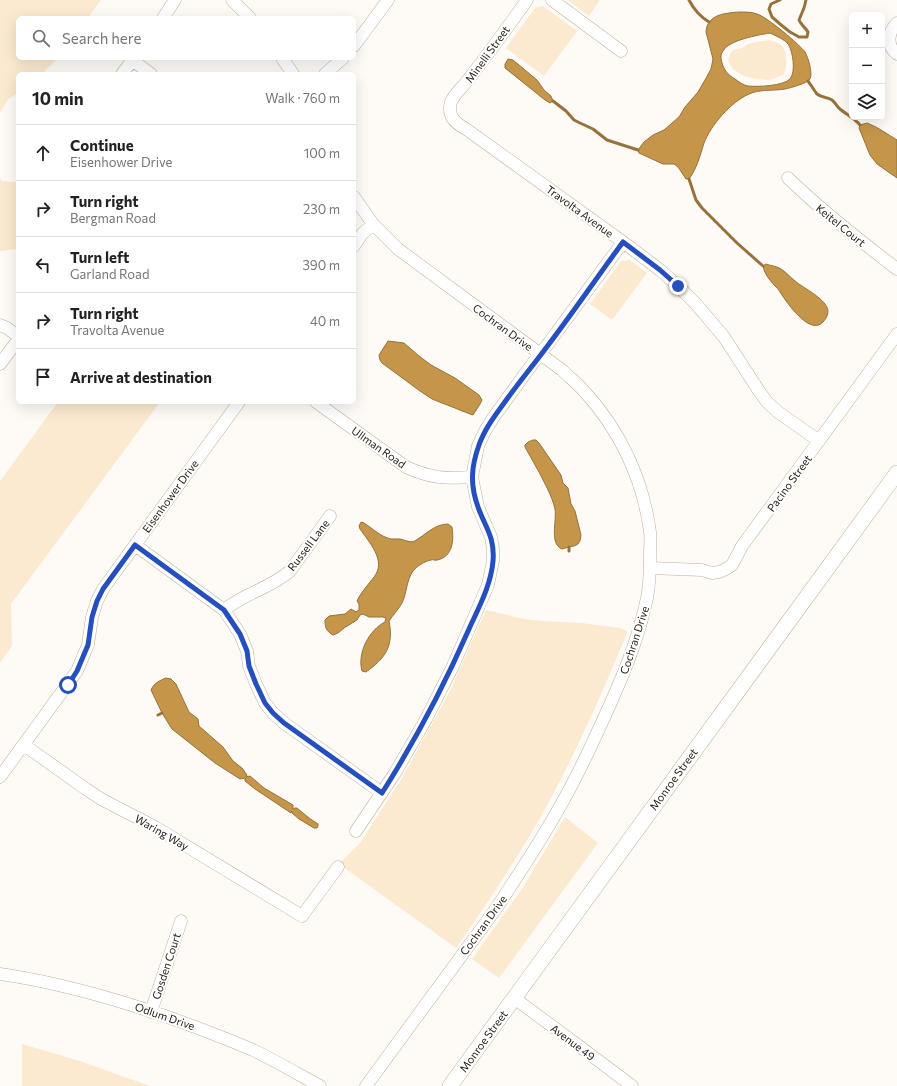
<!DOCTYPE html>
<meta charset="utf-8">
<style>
body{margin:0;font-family:Commissioner,sans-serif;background:#f2f2f2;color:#222}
.controls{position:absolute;right:12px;top:12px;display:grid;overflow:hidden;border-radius:6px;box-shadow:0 4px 16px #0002}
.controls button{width:36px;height:36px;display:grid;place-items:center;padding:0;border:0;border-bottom:1px solid #e0e0e0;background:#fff;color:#222;font:20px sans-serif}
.stop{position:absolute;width:12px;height:12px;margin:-9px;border:3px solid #254fbe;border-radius:50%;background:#fff}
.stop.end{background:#254fbe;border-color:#fff;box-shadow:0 1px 4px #0008}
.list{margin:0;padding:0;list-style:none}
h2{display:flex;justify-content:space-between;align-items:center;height:52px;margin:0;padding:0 16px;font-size:17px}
h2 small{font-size:13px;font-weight:400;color:#767676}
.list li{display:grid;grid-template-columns:26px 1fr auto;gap:12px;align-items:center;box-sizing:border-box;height:56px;padding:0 16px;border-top:1px solid #e0e0e0}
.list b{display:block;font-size:15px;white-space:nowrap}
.list p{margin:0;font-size:13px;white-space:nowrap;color:#767676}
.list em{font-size:13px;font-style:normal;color:#767676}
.icon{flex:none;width:22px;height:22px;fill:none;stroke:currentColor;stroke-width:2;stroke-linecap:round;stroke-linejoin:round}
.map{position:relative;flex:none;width:897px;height:1086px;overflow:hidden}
.search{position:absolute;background:#fff;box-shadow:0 4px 16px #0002;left:16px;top:16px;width:340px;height:44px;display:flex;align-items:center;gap:10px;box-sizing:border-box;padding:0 14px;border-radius:6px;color:#767676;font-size:15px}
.panel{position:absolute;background:#fff;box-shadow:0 4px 16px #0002;left:16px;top:72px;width:340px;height:332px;border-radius:6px}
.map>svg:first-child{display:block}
</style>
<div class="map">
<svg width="897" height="1086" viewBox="0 0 897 1086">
<rect width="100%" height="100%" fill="#fefbf7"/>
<path fill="#fbe9d0" d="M0,0h101l-13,18h-70v40h40l-16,16h-24v19l-10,6 -8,14z
M568,0h32l-11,16z
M543,6l34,25 -33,45 -38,-28 29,-40z
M769,40c5,1 11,3 14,7 4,7 5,21 0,28l-13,5 -14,-1 -14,-4 -9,-6 -5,-8 2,-7 3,-4 9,-2 6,-4 8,-2z
M0,178l2,3 12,1h4v67l-18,2z
M630,260l17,13 -35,47 -22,-16 31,-43z
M58,402h102l-149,202 1,42 -12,17v-182z
M486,610l38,9 19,2 39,2 38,5 7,3 -1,5c-23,54 -46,108 -74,160 -28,53 -62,103 -96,152l-117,-84 21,-21 42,-65 47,-85z
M565,817l33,26 -99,135 -27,-19 50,-70z
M22,1044l58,17 70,25h-128z"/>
<path fill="#c5954a" stroke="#96733c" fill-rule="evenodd" d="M739,12c6,0 13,0 18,2 10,3 42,30 48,38 3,5 8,21 5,27 -2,4 -20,9 -25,10 -12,2 -25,0 -36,5 -18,8 -38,31 -45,49 -4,13 -7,25 -15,36h-3l-8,-12 -4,-3h-11l-24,-11 -1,-3 6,-8 9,-7 11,-5 15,-13 6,-10 13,-15 7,-12 6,-11 2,-10 -7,-27c1,-18 20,-19 33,-20zM770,33c6,3 14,6 18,11 5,7 8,28 2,35 -7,7 -32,8 -42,7 -5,-1 -9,-4 -13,-7 -7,-4 -11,-9 -13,-16 -1,-4 -2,-8 1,-12 6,-11 35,-16 47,-18z
M508,59l5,1 24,20 7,10 7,6 2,5 -3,2 -5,-3 -40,-32v-4z
M867,123c11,4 20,11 30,17v38l-20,-14 -7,-9 -11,-27 1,-3z
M766,264c5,2 11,2 15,5 5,3 9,8 14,12 8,7 32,18 33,30 0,4 -2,8 -5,11 -12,13 -32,-14 -39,-24 -3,-4 -5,-9 -9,-12 -6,-7 -10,-11 -12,-20z
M388,341l16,2 15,13 12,9 24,13 24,17 3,5 -2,4 -7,11 -3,-1 -38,-15 -12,-8 -38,-28 -2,-3 -1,-5z
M533,440h3l3,3 22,32 2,8 5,5 3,16 4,7 6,24 -1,6 -2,3 -4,2 -5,1 -7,2c-13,-5 -5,-28 -7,-40 -3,-13 -10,-25 -16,-37 -5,-8 -9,-17 -14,-25v-2l3,-3z
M361,522l3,1c8,5 17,14 27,16 3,0 6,0 9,0 5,1 10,4 15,2 11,-7 20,-17 33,-17l4,3c2,13 1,30 -15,33 -5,1 -1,-1 -6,0 -6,1 -14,6 -18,11 -7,10 -6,22 -11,32 -4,7 -9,12 -13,18 5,24 -3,37 -23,51l-4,-1c-5,-18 7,-41 23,-49l1,-4 -3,-1h-14l-6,-3 -3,1 -3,5 -13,8 -6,5 -5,2c-7,-4 -8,-8 -8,-15l4,-4 16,-2 6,-5 5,3 3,-2v-6l-2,-3c4,-9 11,-16 17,-24 13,-16 -5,-35 -14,-48l-1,-3z
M166,678l5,1 5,5 13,28 9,7 1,7 24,21 10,14 9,7 5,7 -1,2 4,-1 14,12 29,17v4l2,-1h2l12,10 9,6v2l-1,2h-3l-15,-9 -7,-6v-2l-1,2 -36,-24 -10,-8v-3l-5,1 -25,-16 -43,-34 -10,-16 -11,-23c3,-7 8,-9 15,-12z"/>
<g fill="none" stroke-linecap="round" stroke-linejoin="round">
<path stroke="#96733c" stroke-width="3" d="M689,0c4,8 12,17 20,22
M780,0l-9,4 -2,5 3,8 8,7 10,8 9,5h8l1,-5c-3,-5 -7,-7 -9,-12l5,-12 2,-8
M808,81c3,4 6,9 9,13 5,4 10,3 15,6 4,3 5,7 8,9 7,6 14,9 20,16
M553,101l13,10 8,9 6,3 13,6 14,11 31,10
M689,179l7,21 6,8 35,35 26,23
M569,547v4
M158,715l4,-2"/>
<defs>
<path id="minor" d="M232,0l18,18
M527,0c-19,27 -39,54 -59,80 -5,7 -14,14 -17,22 -4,14 4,21 15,27l157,113 37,28 18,16 18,18 28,33 35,54 8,11 11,10 41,29
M552,0l69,51
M163,18l12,-18
M897,23c-9,9 -11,23 0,31
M354,46l34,-46
M282,58l11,16
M132,60l19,14
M122,74l12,-16
M325,74l18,-16
M788,178c34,33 71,62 109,91
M354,197l19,27 25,25 164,121c7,7 16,14 22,21 36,39 59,88 66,141 1,7 0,14 0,21 0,15 0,30 -3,45 -9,43 -26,83 -44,122 -14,31 -28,61 -45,90 -19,34 -41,67 -63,100l-129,176
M354,246l8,-12 11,-10
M0,325l7,3 11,8
M0,364l18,-24
M316,402l90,65c24,11 39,12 66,10
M135,545l89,65 16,24 7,17 2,15 7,18 9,19 8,10 11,10 98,70
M650,568l52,2 10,3 7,-1 7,-3 6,-4 10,-19 155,-212
M224,610c21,-17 45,-21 66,-39l40,-55
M24,745l62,44 15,10 54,28 147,89 36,-49
M0,777l77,-106 11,-26 4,-28 5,-16 6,-12 136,-187
M356,831l39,-58 30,-52 28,-55 35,-81 5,-24v-12l-2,-12 -13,-30 -6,-30 6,-31 7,-15 8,-13 40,-55 15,-19 75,-102
M0,974c55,8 109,23 162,41 31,11 61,22 91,35 23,11 45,24 67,36
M514,998l65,48 53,40
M151,1012l30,-91"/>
<path id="major" d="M450,1086l447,-613"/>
</defs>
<use href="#minor" stroke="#beb09c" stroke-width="13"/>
<use href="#major" stroke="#beb09c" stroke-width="16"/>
<use href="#minor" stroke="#fff" stroke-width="12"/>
<use href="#major" stroke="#fff" stroke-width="15"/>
</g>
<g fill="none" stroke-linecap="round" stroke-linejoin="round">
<path stroke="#254fbe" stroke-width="5" d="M68,685l9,-14 11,-26 4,-28 5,-16 6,-12 32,-44 89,65 16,24 7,17 2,15 7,18 9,19 8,10 11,10 98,70c33,-52 62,-107 87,-164 10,-22 22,-44 24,-68 2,-24 -8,-34 -15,-54 -8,-22 -7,-40 1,-62 6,-17 17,-31 28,-46 13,-18 28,-36 42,-55 25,-33 49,-68 74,-102l37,28 18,16"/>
</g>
<g text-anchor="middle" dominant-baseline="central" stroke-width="4" stroke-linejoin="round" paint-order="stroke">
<g font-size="11" fill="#28231b" stroke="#fff">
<text transform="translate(487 54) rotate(-54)">Minelli Street</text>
<text transform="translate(580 211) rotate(36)">Travolta Avenue</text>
<text transform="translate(841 225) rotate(39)">Keitel Court</text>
<text transform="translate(503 327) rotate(36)">Cochran Drive</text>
<text transform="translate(379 447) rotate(35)">Ullman Road</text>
<text transform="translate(789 483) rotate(-54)">Pacino Street</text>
<text transform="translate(170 496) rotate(-54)">Eisenhower Drive</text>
<text transform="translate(308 545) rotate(-53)">Russell Lane</text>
<text transform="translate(634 640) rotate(-72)">Cochran Drive</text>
<text transform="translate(673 779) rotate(-54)">Monroe Street</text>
<text transform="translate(162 832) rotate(30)">Waring Way</text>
<text transform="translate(483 925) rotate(-54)">Cochran Drive</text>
<text transform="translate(166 966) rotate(-72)">Gosden Court</text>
<text transform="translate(165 1016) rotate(19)">Odlum Drive</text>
<text transform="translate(483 1041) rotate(-54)">Monroe Street</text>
<text transform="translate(573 1042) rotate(37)">Avenue 49</text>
</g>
</g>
</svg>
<div class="controls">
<button>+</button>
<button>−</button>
<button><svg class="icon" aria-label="layers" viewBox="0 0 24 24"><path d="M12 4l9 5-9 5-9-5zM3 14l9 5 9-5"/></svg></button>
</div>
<div class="stop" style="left:68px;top:685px"></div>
<div class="stop end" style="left:678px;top:286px"></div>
<div class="search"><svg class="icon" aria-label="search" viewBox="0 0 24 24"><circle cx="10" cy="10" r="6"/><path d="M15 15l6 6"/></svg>Search here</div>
<section class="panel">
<h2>10 min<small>Walk · 760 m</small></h2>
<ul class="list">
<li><svg class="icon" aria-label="ahead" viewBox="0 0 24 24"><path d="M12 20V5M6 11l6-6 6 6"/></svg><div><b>Continue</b><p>Eisenhower Drive</p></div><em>100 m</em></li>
<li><svg class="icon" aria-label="right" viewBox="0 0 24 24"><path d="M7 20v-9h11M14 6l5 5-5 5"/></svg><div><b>Turn right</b><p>Bergman Road</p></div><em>230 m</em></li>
<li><svg class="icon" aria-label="left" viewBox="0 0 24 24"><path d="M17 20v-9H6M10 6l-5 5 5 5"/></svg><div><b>Turn left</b><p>Garland Road</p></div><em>390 m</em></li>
<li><svg class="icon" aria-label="right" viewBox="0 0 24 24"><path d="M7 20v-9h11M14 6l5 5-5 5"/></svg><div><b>Turn right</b><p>Travolta Avenue</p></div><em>40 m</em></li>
<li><svg class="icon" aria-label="arrive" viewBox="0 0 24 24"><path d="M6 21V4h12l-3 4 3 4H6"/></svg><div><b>Arrive at destination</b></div></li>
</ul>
</section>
</div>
